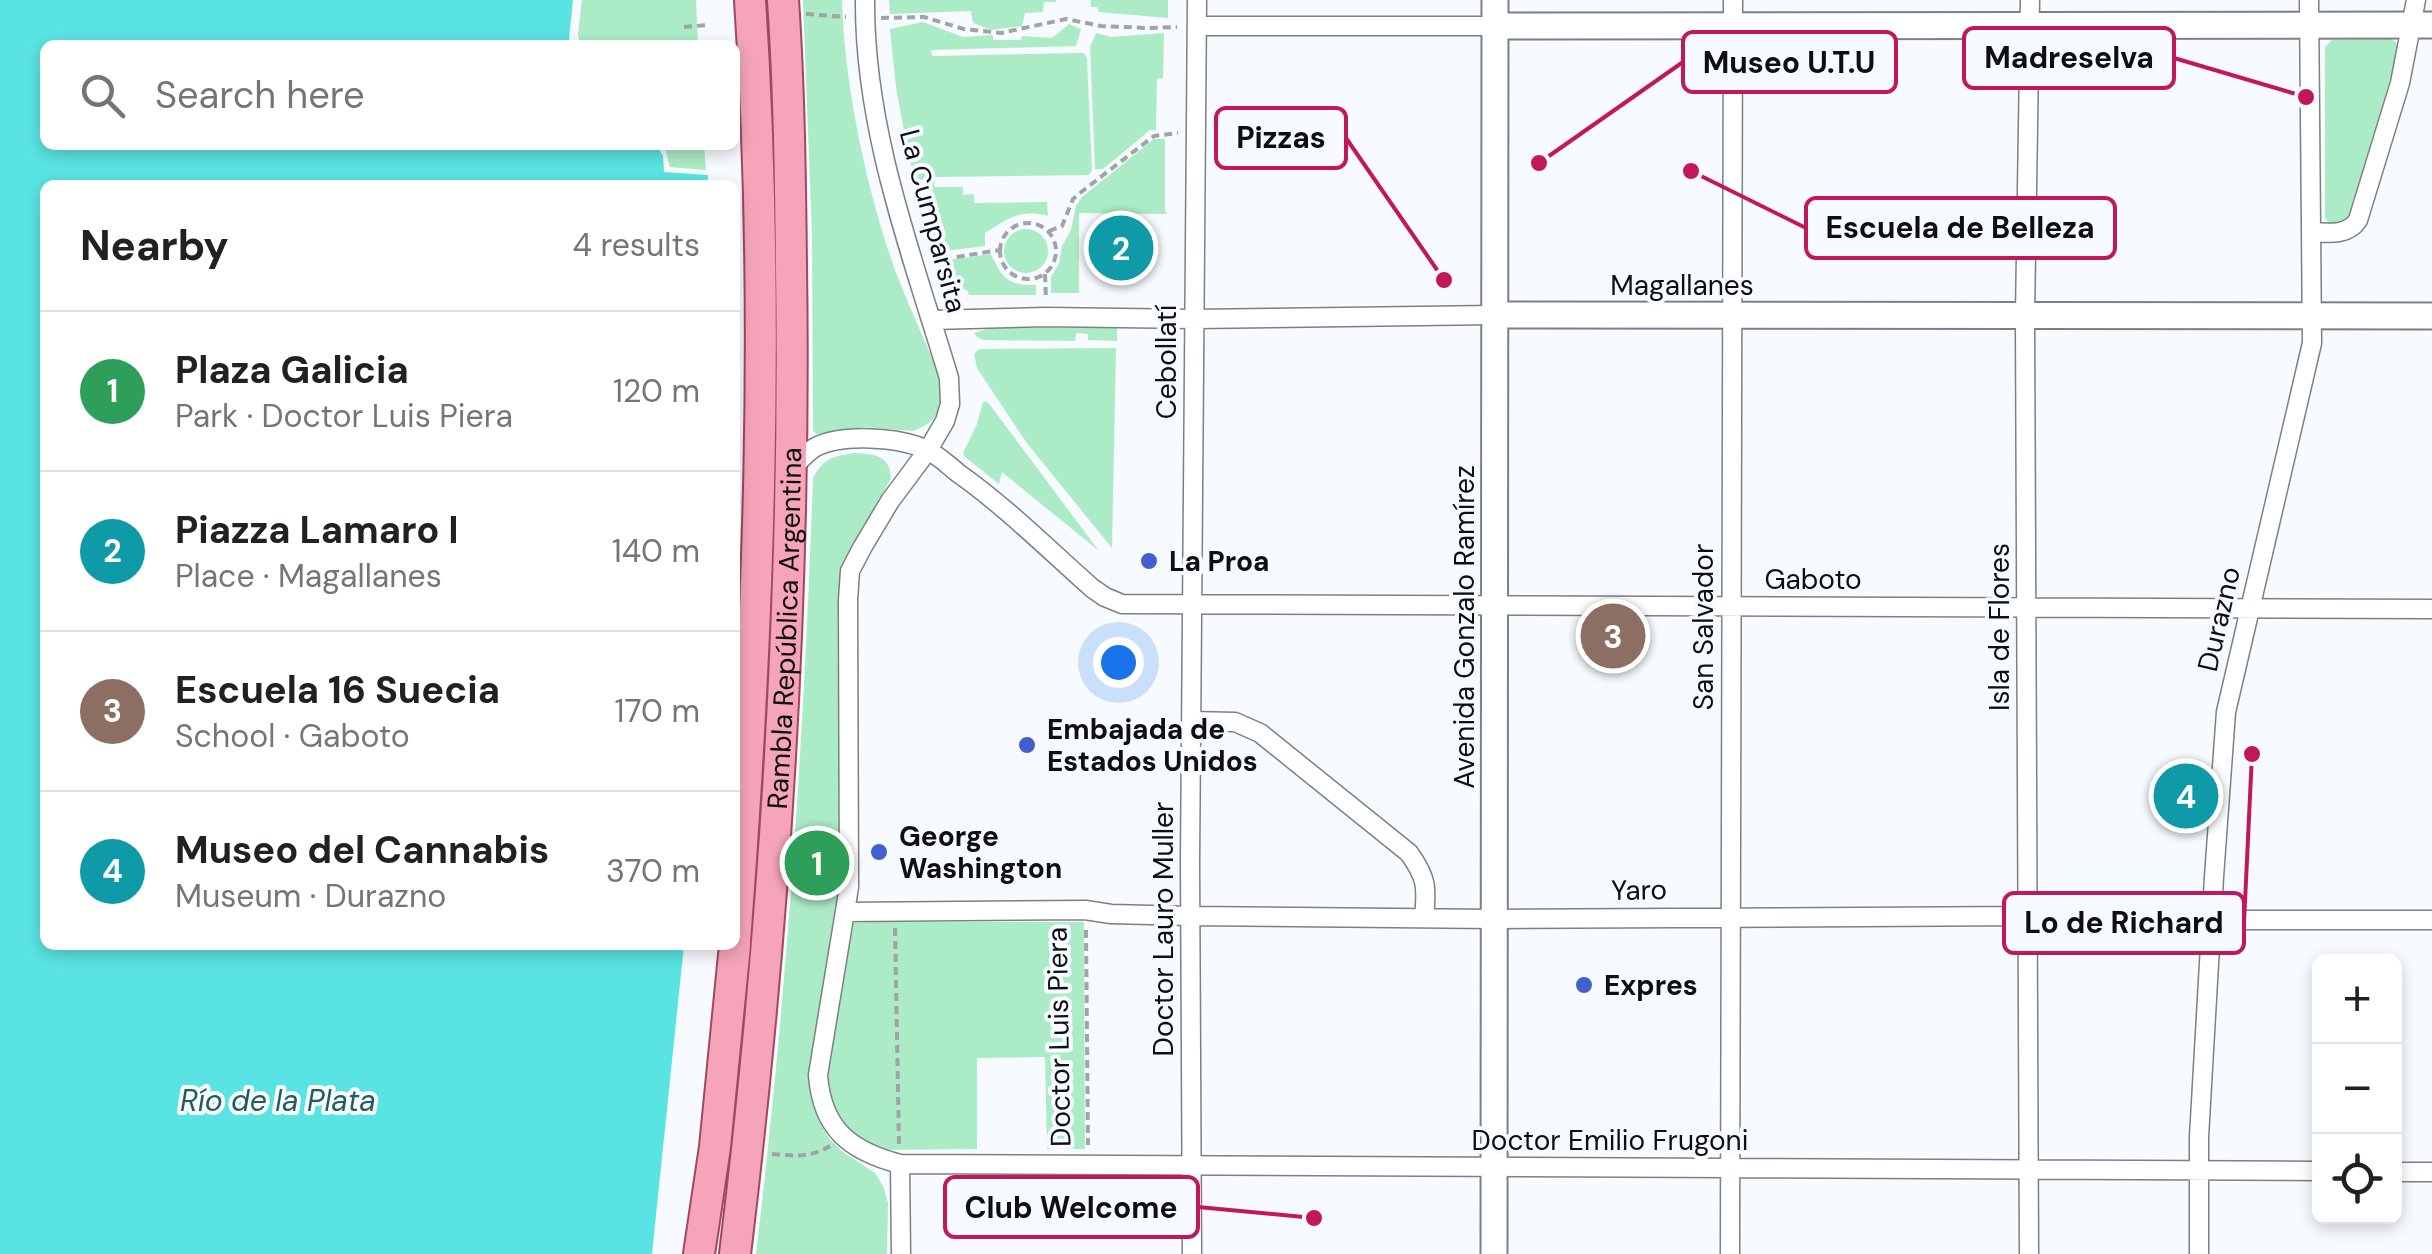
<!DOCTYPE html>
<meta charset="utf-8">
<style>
body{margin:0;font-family:"DM Sans",sans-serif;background:#f6f6f6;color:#202124}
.controls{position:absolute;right:30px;bottom:30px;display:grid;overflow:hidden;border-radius:15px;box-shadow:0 5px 15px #0003}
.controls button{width:90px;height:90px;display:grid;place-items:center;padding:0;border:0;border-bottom:2px solid #e0e0e0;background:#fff;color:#202124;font:50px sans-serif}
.you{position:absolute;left:1118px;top:662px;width:35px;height:35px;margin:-25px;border:8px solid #fff;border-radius:50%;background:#1a73e8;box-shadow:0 0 0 15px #1a73e833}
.badge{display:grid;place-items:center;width:65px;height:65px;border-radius:50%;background:#435ed1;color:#fff;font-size:32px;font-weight:700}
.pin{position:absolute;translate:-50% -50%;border:5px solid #fff;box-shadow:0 2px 10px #0006}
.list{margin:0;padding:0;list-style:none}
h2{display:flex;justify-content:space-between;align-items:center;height:130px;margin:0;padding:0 40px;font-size:42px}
h2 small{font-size:32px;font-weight:400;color:#757577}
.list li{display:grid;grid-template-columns:65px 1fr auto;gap:30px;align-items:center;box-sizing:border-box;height:160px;padding:0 40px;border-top:2px solid #e0e0e0}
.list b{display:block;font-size:38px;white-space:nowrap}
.list p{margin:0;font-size:32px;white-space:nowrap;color:#757577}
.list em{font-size:32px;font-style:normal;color:#757577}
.icon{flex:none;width:55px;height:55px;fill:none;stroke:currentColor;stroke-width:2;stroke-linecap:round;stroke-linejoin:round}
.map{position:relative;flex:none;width:2432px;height:1254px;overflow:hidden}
.search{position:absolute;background:#fff;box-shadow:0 5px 15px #0003;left:40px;top:40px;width:700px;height:110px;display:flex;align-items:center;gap:25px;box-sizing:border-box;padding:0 35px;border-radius:15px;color:#757577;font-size:38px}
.panel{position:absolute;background:#fff;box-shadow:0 5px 15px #0003;left:40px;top:180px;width:700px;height:770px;border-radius:15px}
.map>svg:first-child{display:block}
</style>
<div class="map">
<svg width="2432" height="1254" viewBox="0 0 2432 1254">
<rect width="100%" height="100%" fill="#f7fafe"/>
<path fill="#abebc5" d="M582,0h114l2,45h-118l-2,-11z
M803,0h39c2,85 26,198 56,278 14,36 31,71 45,107 1,24 -7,38 -30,46l-48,-4 -27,3 -20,5 -5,-4 -1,-196z
M889,0h167v2h-12l-1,10 -18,1 -3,13 -31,4 -18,-7 -2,-12 -81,3z
M1091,0h77v18l-69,-6 -2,-5h-6z
M923,22l40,15 30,-2v5h28l1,-4 30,2 17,-14 12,5 -5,17 -145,4 1,6 149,-3h3l3,6 5,111 -3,5 -154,2 -1,10h29v8l11,-1v9l73,-1 1,14c-27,-8 -41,3 -63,17v13l-49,6 -27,-94 -13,-71 -6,-58z
M1096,33l15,4 53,-4 -1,45 -6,1 -1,51h-6l-47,39h-8l-5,-122z
M2391,39l5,3 2,8 -45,161 -6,10 -17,4 -5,-7v-171l7,-7z
M1154,139h11v71l2,4 -88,-1v80h-28v-16l8,-13 3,-18 9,-16 5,-24 6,-9z
M664,145h40l2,25 -36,-3z
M1004 251a22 22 0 1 1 44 0a22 22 0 1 1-44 0Z
M991,254c11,24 17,32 45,31v10h-67l-1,-4 -5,-2 -2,3c-15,-7 -16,-17 -21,-31z
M990,328h127v13l-29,-1v-6l-12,-1 -1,8 -92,-1 -6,-3 -3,-4z
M1116,348l-4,200 -86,-106 -49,-74 -3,-14 5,-5z
M983,402h4l3,3 109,146 -97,-79 -3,12 -34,-27 -2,-4 14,-29z
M853,453c21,1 38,2 38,26l-36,61 -15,38v323l-30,187 9,33 9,16 15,15 32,21 8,13 5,17 -1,51h-131c31,-258 48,-516 57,-776 11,-20 19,-21 40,-25z
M872,922h212l1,227h-38l-2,-92 -68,1v91l-98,1 -20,-7 -29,-35 -4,-32 27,-153z"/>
<path fill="#5ae3e3" d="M0,0h573l-4,39 2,6h-526v100h612l6,11 1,16 44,3v10h-663v760h639l-32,309h-652z"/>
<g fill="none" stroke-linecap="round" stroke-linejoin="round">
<defs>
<path id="street" d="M865,0c-1,130 47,255 84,378l1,26 -5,17 -17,29 -38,51 -28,47 -12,23 -2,29 1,287 -31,188c4,54 32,76 82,89l1420,7
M1197,26h298
M2311,232c17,1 37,4 47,-12l42,-137 16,-83
M932,320l114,-3 148,2 300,-4
M792,469c7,-8 13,-15 22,-21 27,-15 86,-11 113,2 11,5 21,15 31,23 48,34 90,76 134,115l13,9 17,7 1310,5
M1191,721l44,1 25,11 149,120c18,25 18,34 15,65
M846,912l239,-2 26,4 79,2 304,3 532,-3 186,4h220
M900,1164l1,90
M2394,1172h38
M1192,1254l-2,-392 7,-862
M1730,1254l3,-1254
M2029,1254l-4,-938 5,-316
M2199,1254v-117l15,-260 12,-165 86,-369 -3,-343"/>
<path id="secondary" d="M1495,26l937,-1
M1494,315l938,1
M1494,1254l1,-1254"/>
<g id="primary">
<path d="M735,941c24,-312 36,-628 15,-941"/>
<path d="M699,1254l16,-107 20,-202"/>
<path id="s1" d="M735,1254c40,-329 61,-658 56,-989 -1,-88 -2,-177 -8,-265"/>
</g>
</defs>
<use href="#street" stroke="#7c8084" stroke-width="21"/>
<use href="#secondary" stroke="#7c8084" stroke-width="29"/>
<use href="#primary" stroke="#a0485f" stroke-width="34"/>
<path stroke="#a1a3a6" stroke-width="4" stroke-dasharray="8 5" stroke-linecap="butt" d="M806,14l40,3
M881,18l43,-1 40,12 37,4 65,-14 35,7 46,2 30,-1
M684,27l23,-2
M1000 251a28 28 0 1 1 56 0a28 28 0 1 1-56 0Z
M1049,231l13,-5 11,-27 7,-6 74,-57 24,-3
M931,261l69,-11
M1045,274l1,26
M895,928l4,216
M1086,930l2,215
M772,1154c22,2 39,4 58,-8"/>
<use href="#street" stroke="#fff" stroke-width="18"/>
<use href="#secondary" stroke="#fff" stroke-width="25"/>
<use href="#primary" stroke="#f5a4b9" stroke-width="30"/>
</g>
<g fill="#435ed1" stroke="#f7fafe" stroke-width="4">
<circle cx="1149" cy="561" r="10"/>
<circle cx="1027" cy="745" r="10"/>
<circle cx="879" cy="852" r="10"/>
<circle cx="1584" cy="985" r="10"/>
</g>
<g text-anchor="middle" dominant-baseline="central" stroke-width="8" stroke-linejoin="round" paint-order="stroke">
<g font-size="28" fill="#0d0f10" stroke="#f7fafe">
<text transform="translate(933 221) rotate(75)">La Cumparsita</text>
<text x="1682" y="285">Magallanes</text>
<text transform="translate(1166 362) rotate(-90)">Cebollatí</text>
<text x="1813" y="579">Gaboto</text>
<text transform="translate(2219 619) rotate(-77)">Durazno</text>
<text transform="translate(1464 627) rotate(-90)">Avenida Gonzalo Ramírez</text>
<text transform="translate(1703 627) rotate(-90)">San Salvador</text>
<text transform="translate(1999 627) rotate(-90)">Isla de Flores</text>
<text stroke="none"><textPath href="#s1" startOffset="628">Rambla República Argentina</textPath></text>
<text transform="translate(1639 890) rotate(-1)">Yaro</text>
<text transform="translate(1163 929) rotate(-90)">Doctor Lauro Muller</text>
<text transform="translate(1059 1037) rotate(-91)">Doctor Luis Piera</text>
<text x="1610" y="1140">Doctor Emilio Frugoni</text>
</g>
<g font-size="28" font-weight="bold" fill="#0d0f10" stroke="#f7fafe" text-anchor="start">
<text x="1169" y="561">La Proa</text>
<text x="1047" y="729">Embajada de<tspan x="1047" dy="32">Estados Unidos</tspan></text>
<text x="899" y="836">George<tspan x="899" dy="32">Washington</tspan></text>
<text x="1604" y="985">Expres</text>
</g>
<g font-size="30" font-style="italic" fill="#235c5c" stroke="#f7fafe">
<text x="278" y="1100">Río de la Plata</text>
</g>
</g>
<path fill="none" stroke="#c2185b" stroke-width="4" d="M2306 97L2174 58M1539 163L1683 62M1444 280L1346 138M1691 171L1806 228M2252 754L2244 923M1314 1218L1198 1207"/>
<g fill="#c2185b" stroke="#f7fafe" stroke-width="4">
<circle cx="2306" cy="97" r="10"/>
<circle cx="1539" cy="163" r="10"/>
<circle cx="1444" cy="280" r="10"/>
<circle cx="1691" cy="171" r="10"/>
<circle cx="2252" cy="754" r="10"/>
<circle cx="1314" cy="1218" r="10"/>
</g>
<g fill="#f7fafe" stroke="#c2185b" stroke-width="4">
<rect x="1964" y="28" width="210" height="60" rx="10"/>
<rect x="1683" y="32" width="213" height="60" rx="10"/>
<rect x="1216" y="108" width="130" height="60" rx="10"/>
<rect x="1806" y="198" width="309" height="60" rx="10"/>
<rect x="2004" y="893" width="240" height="60" rx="10"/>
<rect x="945" y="1177" width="253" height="60" rx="10"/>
</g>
<g font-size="30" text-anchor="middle" font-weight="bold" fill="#0d0f10">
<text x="2069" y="68">Madreselva</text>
<text x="1789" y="73">Museo U.T.U</text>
<text x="1281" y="148">Pizzas</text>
<text x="1960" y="238">Escuela de Belleza</text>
<text x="2124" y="933">Lo de Richard</text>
<text x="1071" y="1218">Club Welcome</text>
</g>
</svg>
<div class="controls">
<button>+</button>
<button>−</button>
<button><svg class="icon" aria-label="locate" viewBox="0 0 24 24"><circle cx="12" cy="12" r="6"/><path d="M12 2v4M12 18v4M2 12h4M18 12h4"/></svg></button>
</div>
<div class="you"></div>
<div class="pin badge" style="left:817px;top:863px;background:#2e9e5b">1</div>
<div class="pin badge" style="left:1121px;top:248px;background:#0f9aa8">2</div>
<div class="pin badge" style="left:1613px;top:636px;background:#8d6e63">3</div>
<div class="pin badge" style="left:2186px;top:796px;background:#0f9aa8">4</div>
<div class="search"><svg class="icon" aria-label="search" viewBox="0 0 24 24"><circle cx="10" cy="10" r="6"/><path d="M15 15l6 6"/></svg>Search here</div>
<section class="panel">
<h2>Nearby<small>4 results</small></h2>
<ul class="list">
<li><span class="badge" style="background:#2e9e5b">1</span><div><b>Plaza Galicia</b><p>Park · Doctor Luis Piera</p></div><em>120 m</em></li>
<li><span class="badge" style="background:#0f9aa8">2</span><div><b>Piazza Lamaro I</b><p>Place · Magallanes</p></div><em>140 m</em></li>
<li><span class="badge" style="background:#8d6e63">3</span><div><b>Escuela 16 Suecia</b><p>School · Gaboto</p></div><em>170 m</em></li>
<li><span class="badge" style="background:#0f9aa8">4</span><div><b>Museo del Cannabis</b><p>Museum · Durazno</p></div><em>370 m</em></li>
</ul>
</section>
</div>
